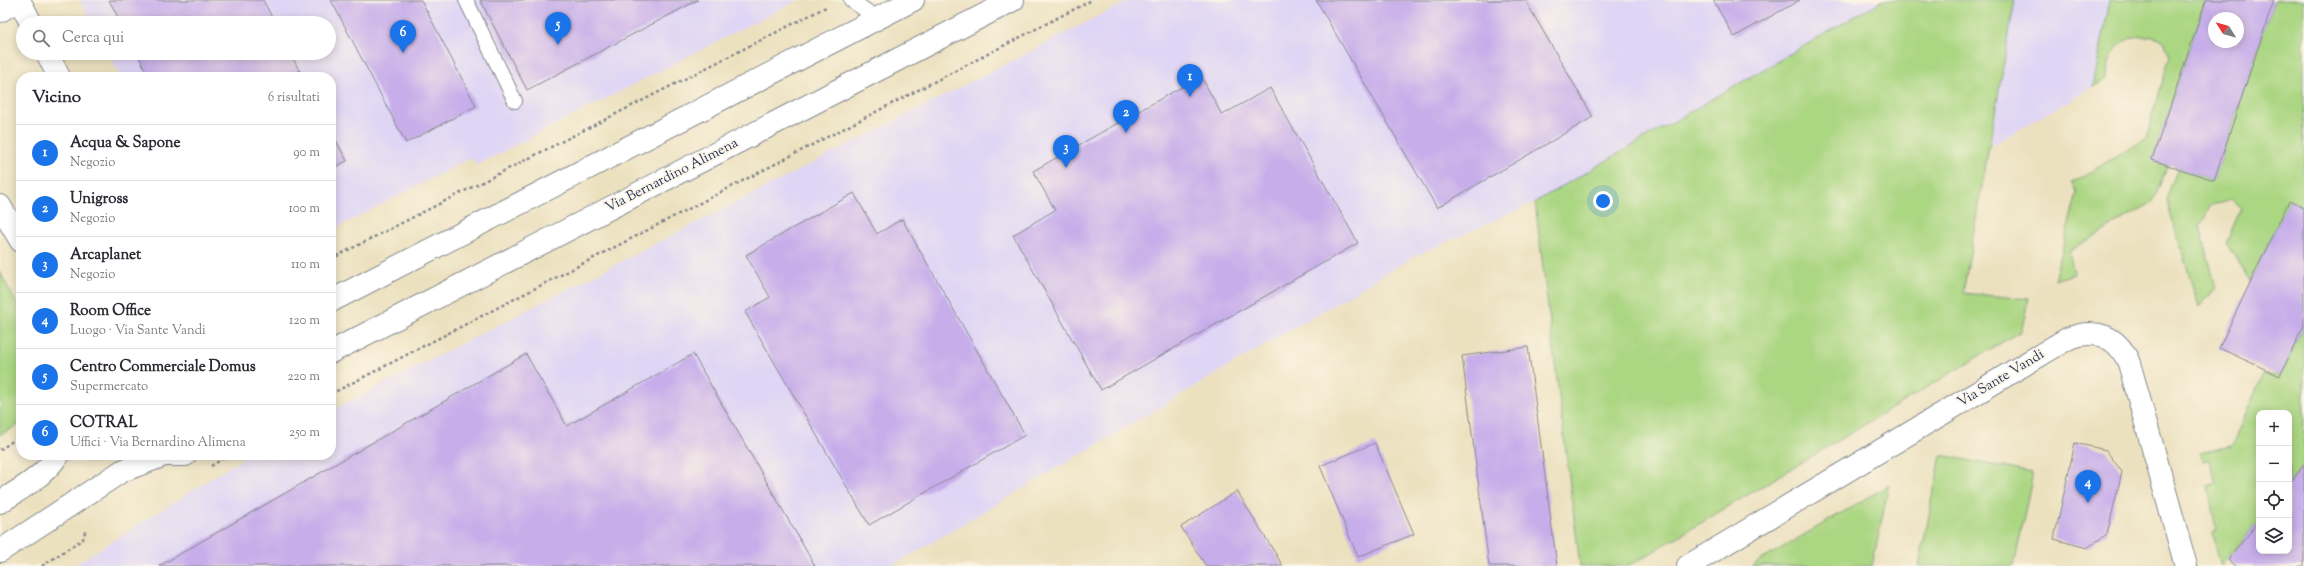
<!DOCTYPE html>
<html lang="it">
<meta charset="utf-8">
<style>
body{margin:0;font-family:"Sorts Mill Goudy",serif;background:#f7f7f7;color:#2b2b33}
.controls{position:absolute;right:12px;bottom:12px;display:grid;overflow:hidden;border-radius:8px;box-shadow:0 2px 10px #0003}
.controls button{width:36px;height:36px;display:grid;place-items:center;padding:0;border:0;border-bottom:1px solid #e1e1e2;background:#fff;color:#2b2b33;font:20px sans-serif}
.compass{position:absolute;left:2208px;top:12px;width:36px;height:36px;border-radius:50%;background:#fff;box-shadow:0 2px 10px #0003;rotate:307deg}
.you{position:absolute;left:1603px;top:201px;width:14px;height:14px;margin:-10px;border:3px solid #fff;border-radius:50%;background:#1a73e8;box-shadow:0 0 0 6px #1a73e833}
.badge{display:grid;place-items:center;width:26px;height:26px;border-radius:50%;background:#1a73e8;color:#fff;font-size:13px;font-weight:700}
.pin{position:absolute;translate:-50% -33px;filter:drop-shadow(0 1px 2px #0008)}
.pin::after{content:'';position:absolute;top:21px;width:14px;height:12px;background:inherit;clip-path:polygon(0 0,100% 0,50% 100%)}
.list{margin:0;padding:0;list-style:none}
h2{display:flex;justify-content:space-between;align-items:center;height:52px;margin:0;padding:0 16px;font-size:17px}
h2 small{font-size:13px;font-weight:400;color:#7c7c81}
.list li{display:grid;grid-template-columns:26px 1fr auto;gap:12px;align-items:center;box-sizing:border-box;height:56px;padding:0 16px;border-top:1px solid #e1e1e2}
.list b{display:block;font-size:15px;white-space:nowrap}
.list p{margin:0;font-size:13px;white-space:nowrap;color:#7c7c81}
.list em{font-size:13px;font-style:normal;color:#7c7c81}
.icon{flex:none;width:22px;height:22px;fill:none;stroke:currentColor;stroke-width:2;stroke-linecap:round;stroke-linejoin:round}
.map{position:relative;flex:none;width:2304px;height:566px;overflow:hidden}
.search{position:absolute;background:#fff;box-shadow:0 2px 10px #0003;left:16px;top:16px;width:320px;height:44px;display:flex;align-items:center;gap:10px;box-sizing:border-box;padding:0 14px;border-radius:22px;color:#7c7c81;font-size:15px}
.panel{position:absolute;background:#fff;box-shadow:0 2px 10px #0003;left:16px;top:72px;width:320px;height:388px;border-radius:16px}
.map>svg:first-child{display:block}
</style>
<div class="map">
<svg width="2304" height="566" viewBox="0 0 2304 566">
<rect width="100%" height="100%" fill="#fcf5e5"/>
<filter id="ink" filterUnits="userSpaceOnUse"><feTurbulence type="fractalNoise" baseFrequency=".025" numOctaves="2"/><feDisplacementMap in="SourceGraphic" scale="8" xChannelSelector="R" yChannelSelector="G"/><feConvolveMatrix kernelMatrix="1 2 1 2 8 2 1 2 1" color-interpolation-filters="sRGB"/></filter>
<filter id="wash" filterUnits="userSpaceOnUse"><feTurbulence type="fractalNoise" baseFrequency=".012" numOctaves="4" result="noise"/><feDisplacementMap in="SourceGraphic" scale="16" xChannelSelector="R" yChannelSelector="G"/><feGaussianBlur stdDeviation="0.9" result="paint"/><feColorMatrix in="noise" values="0 0 0 0 0 0 0 0 0 0 0 0 0 0 0 0 0 1.4 0 .05"/><feComposite in="paint" operator="in"/></filter>
<g filter="url(#wash)">
<rect width="100%" height="100%" fill="#ece1bf"/>
<path fill="#dfd5f5" d="M80,0h718l-321,165 -5,-8 -141,74v-154h-210l-13,-24h221v-30h-237z
M1130,0h753l-348,202 -120,54 -523,310h-819l176,-111h82v-44z
M2015,0h95l-17,87 -103,59z"/>
<path fill="#abd682" stroke="#638270" d="M1883,0h132l-52,293 66,6 -8,32 -392,235h-49l-45,-364z
M2110,0h96l-54,159 16,6 -15,37 -84,49 5,23 -20,6 23,-87 -5,-11 74,-43 24,-83 -6,-15c-32,-15 -57,5 -57,38l-14,8z
M2274,0h30v208l-15,-7 -38,80 -25,-38 15,-35 -10,-9 -21,7 -10,20 16,62 -17,19 -33,-108 12,-31 36,12z
M0,272l21,40v111l-21,12z
M2304,325v140l-15,19v-71h-30v108l-38,45 -9,-32 4,-4 -8,-44 8,-3 -7,-23 -7,1 -3,-8 33,-7 31,-72 17,2z
M1941,455l92,18 -19,93h-95z
M1889,485l-17,81h-121z"/>
<g id="blocks">
<path fill="#c7aeea" fill-rule="evenodd" d="M109,0h154l12,23h-154z
M331,0h90l55,106 -70,37z
M480,0h218l-171,90z
M1316,0h209l68,117 -156,91z
M1713,0h87l-66,37z
M2206,0h68l-60,180 -62,-20zM2214,18h24v24h-24z
M137,53h153l13,24h-154z
M1201,76l21,39 48,-27 88,155 -257,147 -88,-155 42,-25 -22,-39z
M331,131l16,30 -16,8z
M854,193l23,41 25,-15 123,216 -156,90 -124,-213 25,-15 -24,-42z
M2289,201l15,7v117l-24,51 -61,-28z
M1528,347l29,219h-68l-27,-210z
M526,354l41,72 126,-72 122,212h-656z
M1375,443l39,91 -56,23 -38,-91z
M2075,443l31,7 16,22 -15,62 -20,14 -33,-9z
M2304,465v101h-69l-7,-6 31,-39v30h30v-67z
M1237,491l46,75h-77l-25,-39z"/>
</g>
</g>
<g filter="url(#ink)">
<use href="#blocks" fill-opacity="0" stroke="#84888e" stroke-width="1"/>
<g fill="none" stroke-linecap="round" stroke-linejoin="round">
<defs>
<path id="service" d="M466,0l49,101
M851,0l27,19"/>
<path id="minor" d="M0,11l18,-11
M1688,566l379,-227c28,-11 50,-4 62,24l57,203"/>
<path id="tertiary" d="M19,0l12,23
M47,53l12,24
M0,206l21,35
M331,301l582,-301
M331,352l682,-352
M151,455h34
M0,502c21,-13 44,-26 58,-47
M0,551l122,-80 40,-15"/>
</defs>
<use href="#service" stroke="#84888e" stroke-width="16"/>
<use href="#minor" stroke="#84888e" stroke-width="24"/>
<use href="#tertiary" stroke="#84888e" stroke-width="24"/>
<path stroke="#84888e" stroke-width="2.5" stroke-dasharray="3 3" stroke-linecap="butt" d="M331,259l497,-253
M331,394l761,-394
M0,450l21,-15
M211,466l18,-11
M42,566l41,-27 3,-10"/>
<use href="#service" stroke="#fff" stroke-width="14"/>
<use href="#minor" stroke="#fff" stroke-width="22"/>
<use href="#tertiary" stroke="#fff" stroke-width="22"/>
</g>
</g>
<g text-anchor="middle" dominant-baseline="central" stroke-width="3.5" stroke-linejoin="round" paint-order="stroke">
<g font-size="14" fill="#1b2f5e" stroke="#fcf5e5">
<text transform="translate(672 176) rotate(-27)">Via Bernardino Alimena</text>
<text transform="translate(2001 379) rotate(-31)">Via Sante Vandi</text>
</g>
</g>
</svg>
<div class="controls">
<button>+</button>
<button>−</button>
<button><svg class="icon" aria-label="locate" viewBox="0 0 24 24"><circle cx="12" cy="12" r="6"/><path d="M12 2v4M12 18v4M2 12h4M18 12h4"/></svg></button>
<button><svg class="icon" aria-label="layers" viewBox="0 0 24 24"><path d="M12 4l9 5-9 5-9-5zM3 14l9 5 9-5"/></svg></button>
</div>
<svg class="compass" viewBox="-18 -18 36 36"><path d="M0-13l5 13h-10z" fill="#e53935"/><path d="M0 13l5-13h-10z" fill="#7c7c81"/></svg>
<div class="you"></div>
<div class="pin badge" style="left:1190px;top:97px">1</div>
<div class="pin badge" style="left:1126px;top:133px">2</div>
<div class="pin badge" style="left:1066px;top:168px">3</div>
<div class="pin badge" style="left:2088px;top:503px">4</div>
<div class="pin badge" style="left:558px;top:45px">5</div>
<div class="pin badge" style="left:403px;top:53px">6</div>
<div class="search"><svg class="icon" aria-label="search" viewBox="0 0 24 24"><circle cx="10" cy="10" r="6"/><path d="M15 15l6 6"/></svg>Cerca qui</div>
<section class="panel">
<h2>Vicino<small>6 risultati</small></h2>
<ul class="list">
<li><span class="badge">1</span><div><b>Acqua &amp; Sapone</b><p>Negozio</p></div><em>90 m</em></li>
<li><span class="badge">2</span><div><b>Unigross</b><p>Negozio</p></div><em>100 m</em></li>
<li><span class="badge">3</span><div><b>Arcaplanet</b><p>Negozio</p></div><em>110 m</em></li>
<li><span class="badge">4</span><div><b>Room Office</b><p>Luogo · Via Sante Vandi</p></div><em>120 m</em></li>
<li><span class="badge">5</span><div><b>Centro Commerciale Domus</b><p>Supermercato</p></div><em>220 m</em></li>
<li><span class="badge">6</span><div><b>COTRAL</b><p>Uffici · Via Bernardino Alimena</p></div><em>250 m</em></li>
</ul>
</section>
</div>
